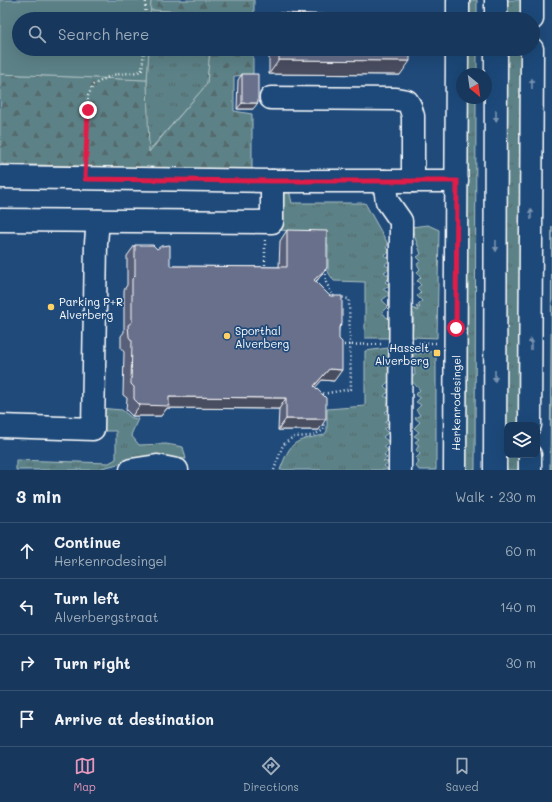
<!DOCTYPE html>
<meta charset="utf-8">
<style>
body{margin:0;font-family:Mali,sans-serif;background:#203f62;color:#f1f3f6}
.controls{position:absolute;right:12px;bottom:12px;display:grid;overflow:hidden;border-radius:8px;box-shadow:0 4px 16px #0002}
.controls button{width:36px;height:36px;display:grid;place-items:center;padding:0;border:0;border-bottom:1px solid #365272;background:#17385c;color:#f1f3f6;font:20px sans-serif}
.compass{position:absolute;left:456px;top:68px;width:36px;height:36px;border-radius:50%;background:#17385c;box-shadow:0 4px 16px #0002;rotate:151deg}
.stop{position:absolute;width:12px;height:12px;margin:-9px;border:3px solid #e11d48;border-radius:50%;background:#fff}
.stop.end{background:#e11d48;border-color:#fff;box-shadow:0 1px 4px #0008}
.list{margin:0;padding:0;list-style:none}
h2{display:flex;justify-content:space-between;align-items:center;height:52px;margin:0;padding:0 16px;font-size:17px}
h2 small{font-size:13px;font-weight:400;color:#9eacbb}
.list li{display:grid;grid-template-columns:26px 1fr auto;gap:12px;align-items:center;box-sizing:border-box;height:56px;padding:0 16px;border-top:1px solid #365272}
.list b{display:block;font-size:15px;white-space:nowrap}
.list p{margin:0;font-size:13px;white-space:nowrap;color:#9eacbb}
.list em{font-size:13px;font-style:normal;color:#9eacbb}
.icon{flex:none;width:22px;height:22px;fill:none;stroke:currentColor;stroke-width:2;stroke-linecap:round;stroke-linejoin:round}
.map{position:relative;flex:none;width:552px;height:470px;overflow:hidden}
.search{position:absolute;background:#17385c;box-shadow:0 4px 16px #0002;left:12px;right:12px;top:12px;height:44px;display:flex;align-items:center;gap:10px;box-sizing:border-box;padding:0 14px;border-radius:22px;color:#9eacbb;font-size:15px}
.sheet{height:276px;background:#17385c}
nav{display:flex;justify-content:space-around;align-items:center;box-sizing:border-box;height:56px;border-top:1px solid #365272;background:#17385c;font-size:11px;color:#9eacbb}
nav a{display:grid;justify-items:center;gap:2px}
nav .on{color:#e797bd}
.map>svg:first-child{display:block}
</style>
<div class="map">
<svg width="552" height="470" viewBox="0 0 552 470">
<defs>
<pattern id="grass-tufts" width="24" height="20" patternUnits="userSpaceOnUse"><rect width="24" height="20" fill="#5c8287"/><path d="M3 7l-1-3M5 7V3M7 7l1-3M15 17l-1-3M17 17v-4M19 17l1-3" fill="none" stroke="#556a6c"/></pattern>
<pattern id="forest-firs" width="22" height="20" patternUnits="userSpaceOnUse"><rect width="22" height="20" fill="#5c8287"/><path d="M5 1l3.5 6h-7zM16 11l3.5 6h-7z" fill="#556a6c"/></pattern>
</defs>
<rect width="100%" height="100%" fill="#1f4a7a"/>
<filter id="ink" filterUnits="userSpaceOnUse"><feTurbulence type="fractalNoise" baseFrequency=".025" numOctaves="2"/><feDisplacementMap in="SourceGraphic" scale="8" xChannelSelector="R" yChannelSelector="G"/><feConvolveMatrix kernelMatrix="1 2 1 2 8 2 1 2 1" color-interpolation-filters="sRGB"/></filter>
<g filter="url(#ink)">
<path fill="url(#grass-tufts)" stroke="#aec0c3" d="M466,0h11v19h-11z
M507,0h15v19h-15z
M150,10l63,3 -1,6h-62z
M149,49h61l-3,35 -59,68 -1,-72z
M466,49h11v25h-11z
M507,49h15l-3,376h-12v30h11v15h-13z
M466,98h10l-1,372h-11z
M280,189l9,1 3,13h73l23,41 -2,4 5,3 -7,4 6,4 -5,6 6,3 -7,4 6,5 -5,5 5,3 -7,4 7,5 -8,6 6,6 -6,6 5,6 5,-3 3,23h-30v-56l-31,-1 -6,-9v-26l-7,-13 -42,-3z
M428,225l11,5 -2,108 -25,-1 2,-23 -6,-1v-8l10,6 -2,-5 4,2 -2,-4 4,-3 -5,-5 4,-4 -4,-4 4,-3 -4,-4 4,-4 -4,-5 3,-3 -3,-5 4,-3 -4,-4 4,-3 -10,-27z
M552,226v244h-2z
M396,347v27l-12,12 5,5 -5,5 7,3 -5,6 5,3 -6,4 6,5 -6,5 6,3 -7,4 4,4 -5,4 6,5 -5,5 4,3 -4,5 3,3 -4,3 6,1 -5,4 5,4h-109c11,-30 14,-29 44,-35l3,-4v-22l38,-3v-55z
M436,351v119h-17l-3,-4 3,-4 -3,-4 4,-4 -4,-4 3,-5 -4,-3 4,-3 -5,-3 5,-4 -5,-4 6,-6 -5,-4 5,-3 -4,-5 5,-5 -5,-3 4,-4 -5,-3 5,-5 -13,-14 8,-1 -2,-21z
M99,408l23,2 10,8 6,1 -7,16 8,10 27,-1 17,3 3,12 -39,-2 -45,11 -3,2h-83v-10l93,3 7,-4v-28h-17z"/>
<path fill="url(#forest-firs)" stroke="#aec0c3" d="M151,0h103v19h-42l1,-6 -63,-3z
M210,49h43v26l-19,1v35l18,3v57l-252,-7v-90l147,6 2,72 58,-68z"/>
<path fill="#5c8287" stroke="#aec0c3" d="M0,0h151l-1,19h-131v30h130l-2,31 -147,-6z"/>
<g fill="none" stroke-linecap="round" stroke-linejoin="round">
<defs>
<g id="minor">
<path d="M458,19v-19"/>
<path d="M271,98l125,1 11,2 3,5 3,10v65"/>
<path d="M0,177l272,4h185"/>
<path d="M384,181l3,20 14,20 -1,249"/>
<path d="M0,220l272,2v-41"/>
<path d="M0,426l93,3 3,-186 2,-22"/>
<path d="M131,470l26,-4 20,4"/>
<path id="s1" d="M455,470l2,-421"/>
</g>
<path id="highway" d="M496,19v-19
M532,19v-19
M530,425l2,-376
M495,470l1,-421
M530,470v-15"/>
</defs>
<use href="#minor" stroke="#fff" stroke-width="25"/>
<use href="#highway" stroke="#fff" stroke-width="25"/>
<path stroke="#fff" stroke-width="2.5" stroke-dasharray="1 3" stroke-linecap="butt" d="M145,19l1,-19
M86,160l2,-64 5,-11 19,-10 26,-3 4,-2 2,-21
M265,240v29
M325,266l1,16 7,14h2
M419,343h19
M340,345l42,-1
M322,397v-3l29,-5 -2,-90 -9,-2
M274,470l9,-25 10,-8 18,-1 13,-6 -1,-10"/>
<use href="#minor" stroke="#1f4a7a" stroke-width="22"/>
<use href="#highway" stroke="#1f4a7a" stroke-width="22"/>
</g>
<path fill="#595f78" stroke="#fff" d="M279,13l131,6h-135z
M269,49h141l-10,26 -131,-1z
M242,74l11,35h-16l1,-29z
M287,230l32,48 -3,4 26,42 -3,4 -5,53 -12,-1 -7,7 4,43h-41l1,-21 -112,-1 -6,8h-29l-6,-6 1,-12 -4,-3 1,-43 -3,-4v-12l3,-4v-42l3,-5v-29l8,-11 35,21 109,1 1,-26z"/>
<path fill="#494e61" stroke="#fff" d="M279,60l131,1 -10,14 -131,-1z
M242,103h16l-5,6h-16z
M327,268l-8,10 -13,13 8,-11z
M329,369l13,1 -8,11 -12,-1 -15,17 7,-11z
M169,397l117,1 -7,11 -112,-1 -6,8h-29l8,-11z
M286,419h40l-7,11h-41z"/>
<path fill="#686f8b" stroke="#fff" d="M279,13l131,4v2h-131z
M279,49h131v12l-131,-1z
M242,74h16v29h-16z
M287,230l40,1v37l-13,12 16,16h12v28l-3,3v12l3,3v28l-13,-1 -15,17 12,12v21h-40v-21l-117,-1v9l-29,-1 -6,-6v-12l-3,-3 1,-43 -3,-4 -1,-12 4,-3v-43l3,-3v-31h18l4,4 4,-3 9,-1v21l117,1z"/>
<defs><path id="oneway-solid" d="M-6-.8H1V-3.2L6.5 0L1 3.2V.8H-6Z"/></defs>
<g fill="#7992af">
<use href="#oneway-solid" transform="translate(532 84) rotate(-90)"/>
<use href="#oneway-solid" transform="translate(496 116) rotate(90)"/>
<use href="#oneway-solid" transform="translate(531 214) rotate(-90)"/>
<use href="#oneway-solid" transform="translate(496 246) rotate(90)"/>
<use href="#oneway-solid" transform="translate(531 344) rotate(-90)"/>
<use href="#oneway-solid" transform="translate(495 376) rotate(90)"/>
</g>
</g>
<g fill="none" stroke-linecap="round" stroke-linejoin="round" filter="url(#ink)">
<path stroke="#e11d48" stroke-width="5" d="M88,110l-3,69 187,2h185l-1,147"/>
</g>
<g fill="#ffd166" stroke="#1f4a7a" stroke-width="1.5">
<circle cx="51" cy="307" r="4"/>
<circle cx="227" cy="336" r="4"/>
<rect x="433" y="349" width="8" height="8" rx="2"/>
</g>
<g text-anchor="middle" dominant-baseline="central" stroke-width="3.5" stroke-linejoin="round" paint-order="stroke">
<g font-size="11" fill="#fff" stroke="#1f4a7a" text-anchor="start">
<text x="59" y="301">Parking P+R<tspan x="59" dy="13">Alverberg</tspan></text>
<text x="235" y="330">Sporthal<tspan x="235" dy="13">Alverberg</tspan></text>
<text x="429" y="347" text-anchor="end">Hasselt<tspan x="429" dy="13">Alverberg</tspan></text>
</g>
<g font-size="11" fill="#fff" stroke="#1f4a7a">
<text stroke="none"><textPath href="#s1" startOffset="67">Herkenrodesingel</textPath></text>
</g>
</g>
</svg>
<div class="controls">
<button><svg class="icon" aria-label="layers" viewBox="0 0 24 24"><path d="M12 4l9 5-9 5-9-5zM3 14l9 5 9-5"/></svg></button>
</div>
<svg class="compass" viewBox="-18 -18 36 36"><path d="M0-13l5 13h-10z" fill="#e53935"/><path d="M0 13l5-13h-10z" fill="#9eacbb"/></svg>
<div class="stop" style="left:456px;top:328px"></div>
<div class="stop end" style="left:88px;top:110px"></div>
<div class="search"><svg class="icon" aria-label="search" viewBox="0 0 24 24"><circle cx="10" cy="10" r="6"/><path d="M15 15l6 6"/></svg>Search here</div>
</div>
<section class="sheet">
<h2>3 min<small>Walk · 230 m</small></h2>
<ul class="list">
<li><svg class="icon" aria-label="ahead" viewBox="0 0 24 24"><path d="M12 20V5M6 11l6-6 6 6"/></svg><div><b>Continue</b><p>Herkenrodesingel</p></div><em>60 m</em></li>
<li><svg class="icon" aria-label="left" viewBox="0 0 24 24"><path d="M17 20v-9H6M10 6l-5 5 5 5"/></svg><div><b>Turn left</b><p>Alverbergstraat</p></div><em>140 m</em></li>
<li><svg class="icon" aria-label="right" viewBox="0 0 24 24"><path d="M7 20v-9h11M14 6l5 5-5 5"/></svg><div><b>Turn right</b></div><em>30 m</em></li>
<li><svg class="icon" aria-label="arrive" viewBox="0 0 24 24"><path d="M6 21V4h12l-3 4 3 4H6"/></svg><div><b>Arrive at destination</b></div></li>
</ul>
</section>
<nav>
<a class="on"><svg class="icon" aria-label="map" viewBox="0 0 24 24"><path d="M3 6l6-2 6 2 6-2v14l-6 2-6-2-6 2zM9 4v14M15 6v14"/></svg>Map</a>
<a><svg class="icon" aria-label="directions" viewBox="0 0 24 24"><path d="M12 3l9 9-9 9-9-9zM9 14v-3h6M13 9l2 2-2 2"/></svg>Directions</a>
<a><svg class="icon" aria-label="saved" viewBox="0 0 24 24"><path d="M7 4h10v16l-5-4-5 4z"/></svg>Saved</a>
</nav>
